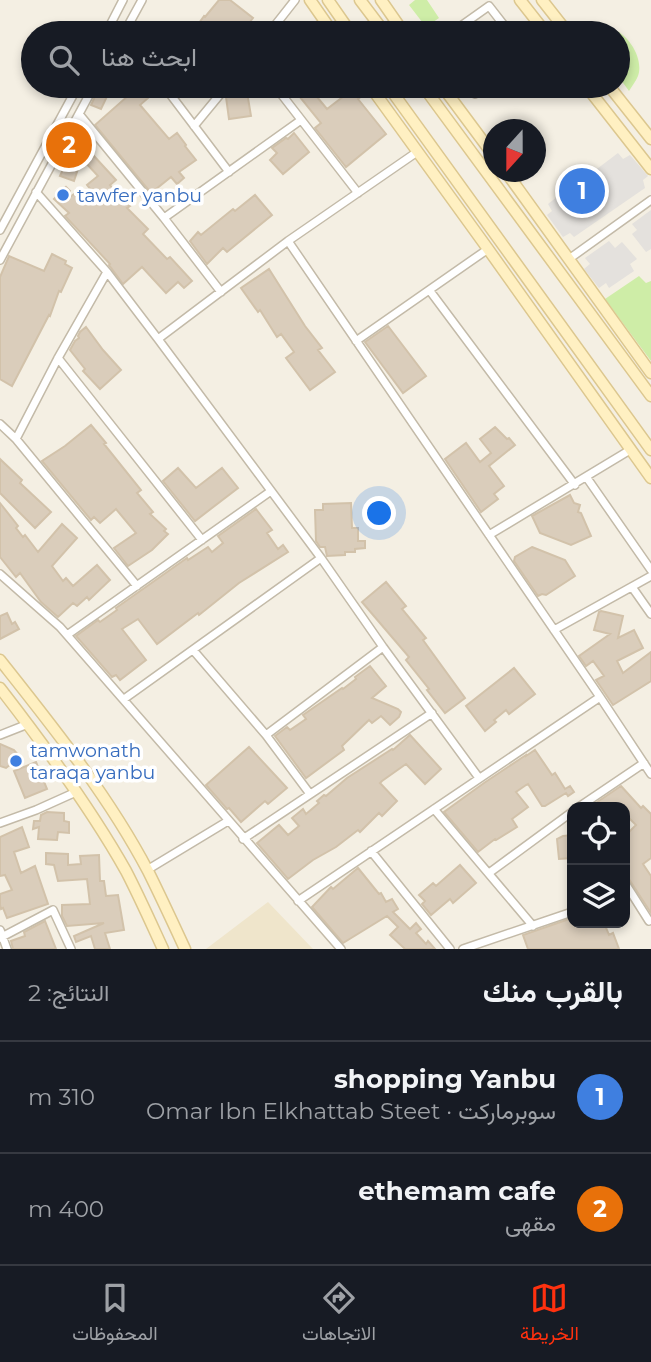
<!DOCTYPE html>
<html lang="ar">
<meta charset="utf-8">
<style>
body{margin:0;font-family:Montserrat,Vazirmatn,sans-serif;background:#242831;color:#f1f3f6;direction:rtl}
.controls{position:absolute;right:21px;bottom:21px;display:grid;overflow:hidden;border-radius:14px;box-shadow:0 4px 10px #0003}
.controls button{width:63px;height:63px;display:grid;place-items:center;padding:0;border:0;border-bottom:2px solid #363941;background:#171b24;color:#f1f3f6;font:35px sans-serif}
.compass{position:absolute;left:483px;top:119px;width:63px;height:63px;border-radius:50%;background:#171b24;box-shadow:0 4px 10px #0003;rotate:201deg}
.you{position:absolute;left:380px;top:514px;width:24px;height:24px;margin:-18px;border:5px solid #fff;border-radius:50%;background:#1a73e8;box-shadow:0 0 0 10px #1a73e833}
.badge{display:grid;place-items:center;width:46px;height:46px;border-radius:50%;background:#ff310f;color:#fff;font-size:23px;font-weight:700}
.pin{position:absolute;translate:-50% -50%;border:4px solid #fff;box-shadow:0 2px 7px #0006}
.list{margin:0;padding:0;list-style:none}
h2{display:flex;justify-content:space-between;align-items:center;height:91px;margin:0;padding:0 28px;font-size:30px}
h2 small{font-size:23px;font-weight:400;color:#9ea1a6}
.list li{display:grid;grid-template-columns:46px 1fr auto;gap:21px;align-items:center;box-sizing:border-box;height:112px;padding:0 28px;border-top:2px solid #363941}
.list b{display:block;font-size:26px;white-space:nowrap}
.list p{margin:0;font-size:23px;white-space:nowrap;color:#9ea1a6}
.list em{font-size:23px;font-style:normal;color:#9ea1a6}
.icon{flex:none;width:38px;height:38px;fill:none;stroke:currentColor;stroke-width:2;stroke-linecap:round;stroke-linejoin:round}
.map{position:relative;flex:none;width:651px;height:949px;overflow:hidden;direction:ltr}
.search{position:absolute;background:#171b24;box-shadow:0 4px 10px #0003;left:21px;right:21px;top:21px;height:77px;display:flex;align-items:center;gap:18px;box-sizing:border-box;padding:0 24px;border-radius:38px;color:#9ea1a6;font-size:26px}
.sheet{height:315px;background:#171b24}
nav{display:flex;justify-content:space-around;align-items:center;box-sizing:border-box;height:98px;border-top:2px solid #363941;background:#171b24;font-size:19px;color:#9ea1a6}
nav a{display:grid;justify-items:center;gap:4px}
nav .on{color:#ff310f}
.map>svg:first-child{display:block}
</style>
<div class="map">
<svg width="651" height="949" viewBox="0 0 651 949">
<rect width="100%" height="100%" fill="#f4efe3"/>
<path fill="#efe5cb" d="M268,902l45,47h-107z"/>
<path fill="#ceeda7" d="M415,0h12l12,18 -13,9 -17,-22z
M590,27c7,0 16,-1 23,2 16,6 31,30 25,47 -2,5 -6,10 -9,15l-11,-15v-43h-36v-3z
M639,276l7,7 5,-2v80l-46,-62z"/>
<path fill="#e4e1dd" d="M618,153l5,6 7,-4 18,21 -5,4 2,8 -71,49 -4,-4 -7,4 -16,-22 5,-4 -4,-7 23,-18 4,6 17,-11 -3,-6z
M651,210v39l-5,3 -14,-18 5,-4 -5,-6z
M609,241l6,7 7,-6 15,17 -7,5 4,7 -25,17 -3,-5 -7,5 -15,-19 6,-5 -5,-6z"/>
<path fill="#dacdbb" stroke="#d2c2aa" stroke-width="2" d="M219,0h11l23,18 -12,15h-49l12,-17 1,1z
M100,86h12l-11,23 -10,-4z
M121,86h20l-6,5 13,7 -8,7 29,34 8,-6 9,12 -1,1 11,14 -17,12 5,6 -7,6 -6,-7 -20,16 -56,-68 34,-30z
M246,86l5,30 -22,3 -3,-22 7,-10z
M291,86h17l19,23 30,-23h5l4,7 -8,6 28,35 -40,33 -31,-39 6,-5z
M294,133l15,19 -26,22 -13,-14 7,-7 -5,-5 14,-10 2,1z
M82,143l34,37 -6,5 20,21 -3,2 21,21 -5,5 24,25 3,-2 22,24 -8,7 -6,-6 -12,11 -24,-26 -19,17 -14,-19 1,-1 -45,-48 4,-3 -15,-14 12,-12 4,4 -3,8 7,-5 7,7 11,-10 -5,-6 11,-9 -24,-26z
M65,165l13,4 -4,12 -14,-5z
M255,195l17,20 -45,37 -4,-4 -16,16 -17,-23 8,-9 3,3 32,-26 2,2z
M52,254l14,7 -1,3 7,4 -11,24 -2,-1 -9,25 -1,-1 -37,71 -12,-7v-102l9,-21 35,15z
M269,269l36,57 17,22 -4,2 17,22 -25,18 -24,-32 8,-6 -13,-18 -4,3 -17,-27 -2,2 -17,-24z
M388,326l38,50 -23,17 -38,-51z
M86,327l17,23 18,20 -21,19 -17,-18 2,-2 -15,-19 5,-9 4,-3 -1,-2 2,-4z
M91,425l15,18 -2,1 37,46 -4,3 16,19 -3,2 16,15 -2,2 4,3 -16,16 -24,16 -14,-18 22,-15 -20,-24 -16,14 -6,-6 -3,3 -49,-59 23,-15z
M495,427l12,12 2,-1 6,7 -26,21 15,20 -10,8 4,5 -17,13 -36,-53 21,-16 14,19 11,-9 -11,-14z
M0,459l22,21 -2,3 31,29 -16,16 -35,-35z
M178,468l18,20 26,-20 16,20 -43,33 -32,-40z
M570,495l4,8 6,2 -2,7 3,1 10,23 -20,9 -31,-12 -8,-17z
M0,503l18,23 -2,2 7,9 2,-2 13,17 24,-28 15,14 -25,28 11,15 3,-3 7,8 24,-21 13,15 -21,20 -2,-3 -10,9 -4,-3 -15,14 -17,-15 -21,-29 -4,4 -16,-20z
M351,503l1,25h6v13h7v7l-10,1v3h-10v3l-18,1 -2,-9h-5l-4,-6 -1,-31h8v-6z
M256,509l16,21 -5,3 11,16 5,-4 5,7 -49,31 -40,32 -1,-2 -41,31 -19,-25 -16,10 24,31 -26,20 -4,-5 -4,2 -36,-41 22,-16 2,2 17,-12 -1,-2 71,-50 1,2 20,-13 4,5 11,-9 -5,-7z
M532,547l33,13 10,16 -29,19 -4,-1 -4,2 -24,-35 1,-4z
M386,582l20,24 -4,3 24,29 -3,2 42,58 -20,15 -18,-23 2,-1 -23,-29 3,-3 -47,-55z
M601,611l22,5 -5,22 16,-8 9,18 -26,13 6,12 28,-21v29l-38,24 -17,-25 8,-4 -11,-15 -7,5 -7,-10 31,-22 -16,-4 5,-18z
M7,613l5,11 3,-2 4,7 -19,10v-23z
M370,666l16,20 -14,12 26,11 3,3 -2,5 -9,8 -9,-9 -9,7 -3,-3 -27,26 2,4 -38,28 -31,-42 12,-9 3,3 16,-11 -3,-4 39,-27 1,1 13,-10 -1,-2z
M514,668l21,26 -26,20 -3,-4 -12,10 2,2 -11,9 -19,-25z
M410,735l31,34 -16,15 -19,-20 -24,17 -2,2 17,18 -15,15 -3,-3 -19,19 -2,-2 -22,17 -23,13 -25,19 -31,-36 22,-18 9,10 11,-9 -7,-8 11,-9 3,5 13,-11 -2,-2 7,-6 2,1 21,-18 45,-29 1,1z
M0,744l14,6 6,7 -14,11 -6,-2z
M249,747l38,41 -19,16 -3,-3 -24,21 -12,-14 -2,1 -21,-24z
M535,750l17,25 3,-2 10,16 5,-3 4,6 -6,4 -2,-3 -21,13h-3l-14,-22 -2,1 -10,7 12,15 -16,12 5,8 -21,13 -1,-1 -17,13 -34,-40 40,-29 42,-28v1z
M36,762l11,27 -22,9 -11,-27z
M621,786l20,22 2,-2 8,8v44l-8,6 8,12v37l-26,-40v-37l11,-11 -11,-11v-7h-35z
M47,812l17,1v8l5,1v11l-11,-1 -1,8 -19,-1 1,-12 -6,2 1,-8h6l1,-6z
M22,827l7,20 -15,5 7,21 14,-7 13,38 -41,14 -4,-10 -2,1 -1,-4v-11l12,-4 -7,-15 -5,1v-39z
M572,835v23l-13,1 -2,-20 6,-3z
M46,853l22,1v11l13,-1 -1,-8 19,-1 1,26h4l2,15 12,-1 6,35 -19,3 5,16h-15l-4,-13 -15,6 -2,-6 30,-13 -37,3 -5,-10v-11l28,-1 -3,-25 -29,2 -4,-16 -8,-1z
M460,865l16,18 -23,20 -3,-4 -19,16 -9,-11 3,-3 -6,-6 14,-12 3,3z
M358,868l21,26 2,-1 5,9 6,-3 6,10 -5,3 17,17 6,-6 5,6 -5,4 10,11 2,-3 7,8h-30l-15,-14 8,-8 -11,-11 -44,27 -31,-36 19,-20 2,2z
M572,918v5h32l5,12 4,-2 6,16h-91l-5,-14z
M45,921l11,28h-43l-2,-8 14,-5 -1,-4z"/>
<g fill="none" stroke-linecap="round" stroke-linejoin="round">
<defs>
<path id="street" d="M106,33l17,-33
M124,33l18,-33
M269,33l26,-33
M451,33l38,-27 21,27
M164,86l65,86
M275,86l83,107
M469,86l6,8 11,-8
M79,114l85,104 57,74
M194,126l33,-40
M36,192l71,80 51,67 163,219 62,89 96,131
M164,218l137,-98
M0,230l78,-144
M288,241l312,456 51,77
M569,259l82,-59
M0,260l94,-174
M430,291l145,194
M158,339l130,-98 129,-89
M356,341l132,-92
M58,358l144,182
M0,424l16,15 121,147
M16,439l42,-81 49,-86
M587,478l64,92
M489,535l141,-85
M0,574l60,53 281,322
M632,587l19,27
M554,630l97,-54
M67,635l204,-144
M193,650l73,85 44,59
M124,699l197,-141
M0,735l28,-11
M266,735l117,-88
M579,807l65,-44
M434,809l99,117
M0,823l36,-13 40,-18
M243,839l189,-126
M371,851l79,98
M147,870l81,-49
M489,873l83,-61
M625,883l24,38
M298,901l302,-204
M0,930l7,19
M0,938l53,-28 18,39
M463,949l109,-37"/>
<path id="secondary" d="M310,0l23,33
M328,0l23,33
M360,0l25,33
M381,0l23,33
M520,0l26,33
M542,0l26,33
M370,86l118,163 163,229
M388,86l263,364
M423,86l228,310
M442,86l52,70
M586,86l65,83
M609,86l42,53
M506,172l145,201
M0,660c53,67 108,135 148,211 13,26 25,52 37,78
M0,688c45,58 90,119 126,183 13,25 25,52 37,78"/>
</defs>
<use href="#street" stroke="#c3baa8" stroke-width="10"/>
<use href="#secondary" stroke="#dcc78f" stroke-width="13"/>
<use href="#street" stroke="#fff" stroke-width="7"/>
<use href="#secondary" stroke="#fff0c2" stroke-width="10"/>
</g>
<g fill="#3f7fe0" stroke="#fff" stroke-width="2.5">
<circle cx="63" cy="195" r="7"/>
<circle cx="16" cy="761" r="7"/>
</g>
<g text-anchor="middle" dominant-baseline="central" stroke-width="7" stroke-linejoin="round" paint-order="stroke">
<g font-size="19" fill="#366cbe" stroke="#fff" text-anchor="start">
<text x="77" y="195">tawfer yanbu</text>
<text x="30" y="750">tamwonath<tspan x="30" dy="22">taraqa yanbu</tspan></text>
</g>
</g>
</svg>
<div class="controls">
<button><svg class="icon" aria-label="locate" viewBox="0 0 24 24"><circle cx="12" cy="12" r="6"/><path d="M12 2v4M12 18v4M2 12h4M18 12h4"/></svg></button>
<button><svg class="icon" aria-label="layers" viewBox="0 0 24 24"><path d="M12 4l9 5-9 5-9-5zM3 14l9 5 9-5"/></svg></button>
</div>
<svg class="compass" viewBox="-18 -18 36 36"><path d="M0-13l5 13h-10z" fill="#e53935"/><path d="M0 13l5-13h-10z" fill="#9ea1a6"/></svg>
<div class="you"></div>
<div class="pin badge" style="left:582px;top:191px;background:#3f7fe0">1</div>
<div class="pin badge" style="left:69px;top:145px;background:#e8710a">2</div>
<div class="search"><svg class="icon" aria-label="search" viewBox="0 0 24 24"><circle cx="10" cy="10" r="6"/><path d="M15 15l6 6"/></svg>ابحث هنا</div>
</div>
<section class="sheet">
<h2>بالقرب منك<small>النتائج: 2</small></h2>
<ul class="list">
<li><span class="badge" style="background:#3f7fe0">1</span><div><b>shopping Yanbu</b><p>سوبرماركت · Omar Ibn Elkhattab Steet</p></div><em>310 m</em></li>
<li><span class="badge" style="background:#e8710a">2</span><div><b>ethemam cafe</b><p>مقهى</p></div><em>400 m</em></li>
</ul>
</section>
<nav>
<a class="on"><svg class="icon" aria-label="map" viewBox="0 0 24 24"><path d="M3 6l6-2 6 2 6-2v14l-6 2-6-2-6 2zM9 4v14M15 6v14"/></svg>الخريطة</a>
<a><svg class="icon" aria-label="directions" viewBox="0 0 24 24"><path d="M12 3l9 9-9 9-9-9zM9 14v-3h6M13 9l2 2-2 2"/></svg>الاتجاهات</a>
<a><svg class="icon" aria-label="saved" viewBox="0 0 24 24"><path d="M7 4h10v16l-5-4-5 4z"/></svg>المحفوظات</a>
</nav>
